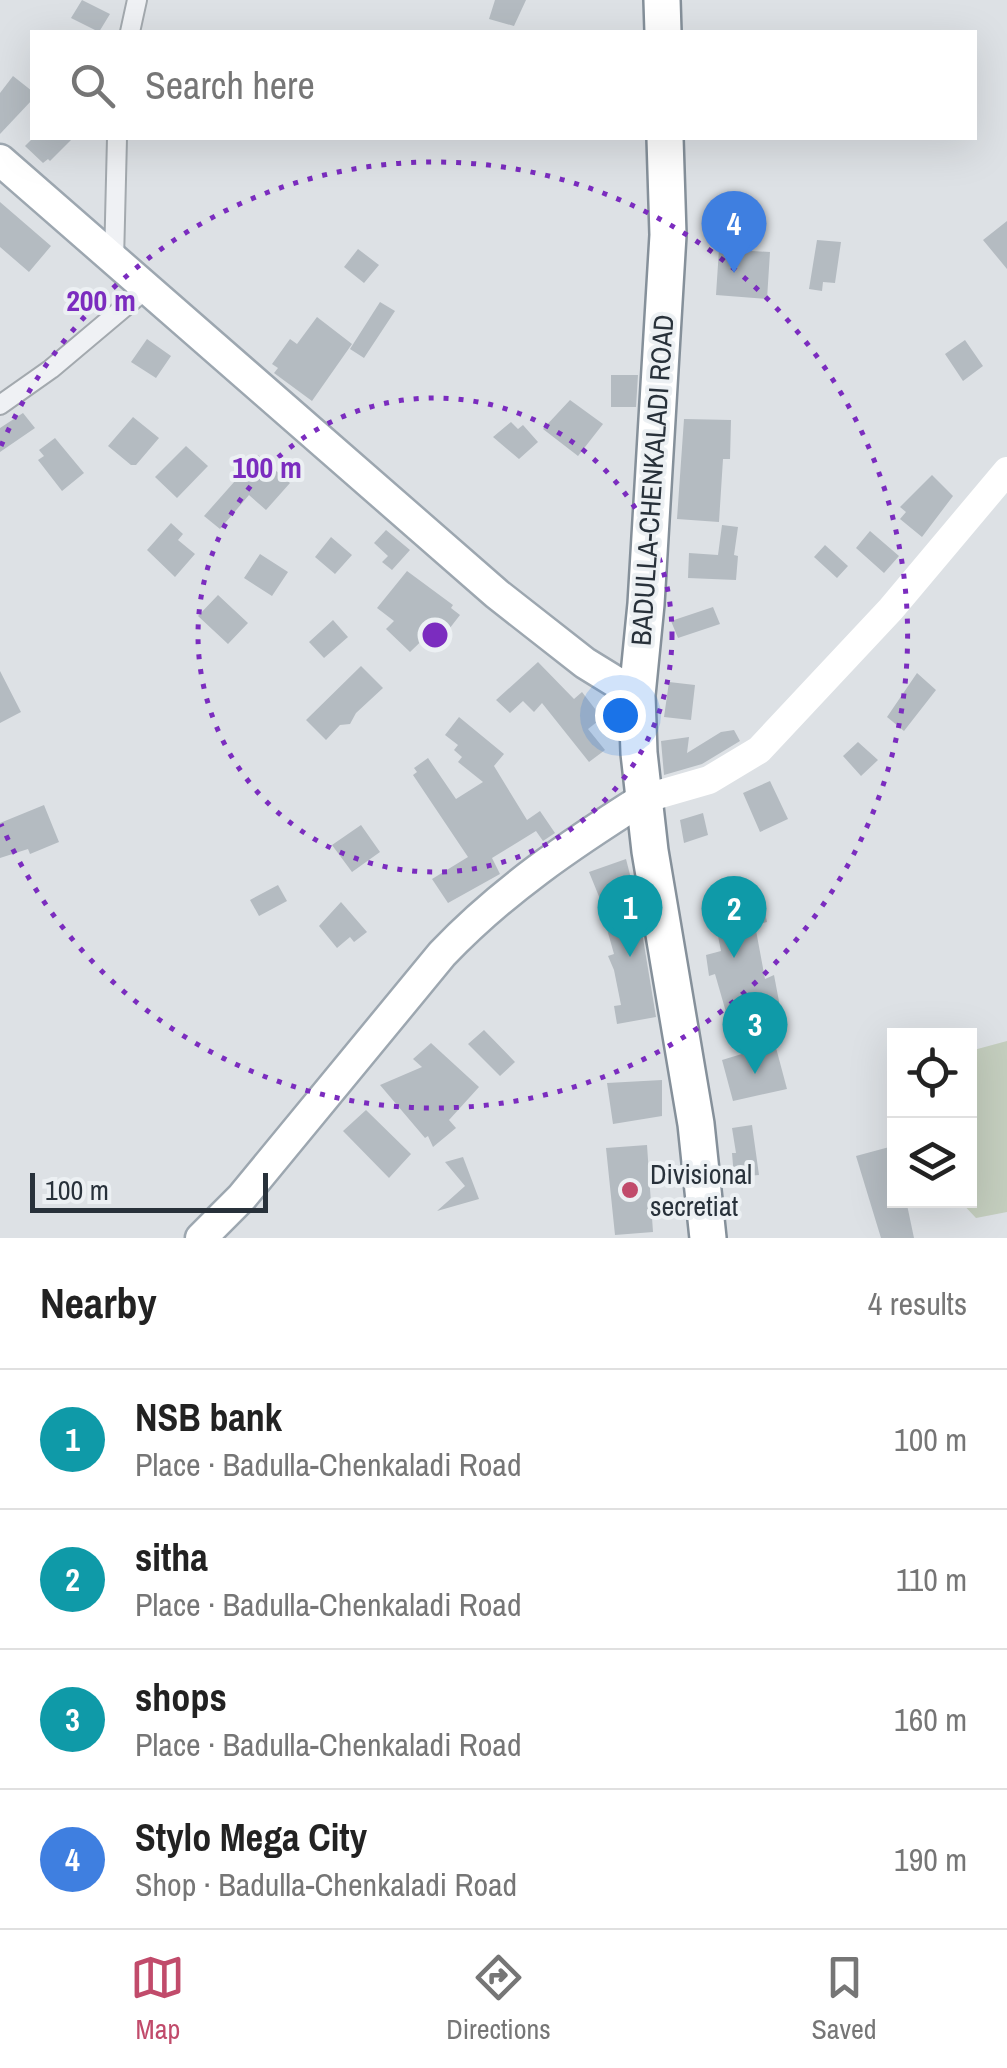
<!DOCTYPE html>
<meta charset="utf-8">
<style>
body{margin:0;font-family:"Archivo Narrow",sans-serif;background:#f6f6f6;color:#222}
.controls{position:absolute;right:30px;bottom:30px;display:grid;overflow:hidden;border-radius:0px;box-shadow:0 10px 40px #0002}
.controls button{width:90px;height:90px;display:grid;place-items:center;padding:0;border:0;border-bottom:2px solid #e0e0e0;background:#fff;color:#222;font:50px sans-serif}
.scale{position:absolute;left:30px;bottom:25px;width:238px;box-sizing:border-box;padding-left:10px;border:5px solid #28313a;border-top:0;font-size:28px;line-height:35px;white-space:nowrap;color:#28313a;-webkit-text-stroke:8px #ecf0f3;paint-order:stroke}
.you{position:absolute;left:620px;top:715px;width:35px;height:35px;margin:-25px;border:8px solid #fff;border-radius:50%;background:#1a73e8;box-shadow:0 0 0 15px #1a73e833}
.badge{display:grid;place-items:center;width:65px;height:65px;border-radius:50%;background:#c14b6b;color:#fff;font-size:32px;font-weight:700}
.pin{position:absolute;translate:-50% -82px;filter:drop-shadow(0 2px 5px #0008)}
.pin::after{content:'';position:absolute;top:52px;width:35px;height:30px;background:inherit;clip-path:polygon(0 0,100% 0,50% 100%)}
.list{margin:0;padding:0;list-style:none}
h2{display:flex;justify-content:space-between;align-items:center;height:130px;margin:0;padding:0 40px;font-size:42px}
h2 small{font-size:32px;font-weight:400;color:#767676}
.list li{display:grid;grid-template-columns:65px 1fr auto;gap:30px;align-items:center;box-sizing:border-box;height:140px;padding:0 40px;border-top:2px solid #e0e0e0}
.list b{display:block;font-size:38px;white-space:nowrap}
.list p{margin:0;font-size:32px;white-space:nowrap;color:#767676}
.list em{font-size:32px;font-style:normal;color:#767676}
.icon{flex:none;width:55px;height:55px;fill:none;stroke:currentColor;stroke-width:2;stroke-linecap:round;stroke-linejoin:round}
.map{position:relative;flex:none;width:1007px;height:1238px;overflow:hidden}
.search{position:absolute;background:#fff;box-shadow:0 10px 40px #0002;left:30px;right:30px;top:30px;height:110px;display:flex;align-items:center;gap:25px;box-sizing:border-box;padding:0 35px;border-radius:0px;color:#767676;font-size:38px}
.sheet{height:690px;background:#fff}
nav{display:flex;justify-content:space-around;align-items:center;box-sizing:border-box;height:140px;border-top:2px solid #e0e0e0;background:#fff;font-size:28px;color:#767676}
nav a{display:grid;justify-items:center;gap:5px}
nav .on{color:#c14b6b}
.map>svg:first-child{display:block}
</style>
<div class="map">
<svg width="1007" height="1238" viewBox="0 0 1007 1238">
<rect width="100%" height="100%" fill="#dde1e5"/>
<path fill="#c4cebe" d="M1007,1041v171l-31,6 -16,-17 10,-1v-149z"/>
<path fill="#b4bbc1" d="M82,0l28,14 -11,18 -28,-14z
M495,0h31l-12,26 -25,-7z
M13,76l19,15v9l-32,34v-41z
M33,138h40l-23,23 -2,-2 -5,4 -18,-17z
M0,202l51,44 -22,26 -29,-25z
M1007,221v48l-24,-29z
M817,240l24,2 -6,41 -12,-1 -1,9 -13,-2z
M358,249l21,16 -15,18 -20,-16z
M719,249l51,3 -3,47 -51,-4z
M380,302l15,9 -31,47 -14,-9z
M317,317l35,27 -40,57 -38,-28 4,-5 -6,-4 18,-25 7,5z
M147,339l24,17 -15,22 -25,-16z
M965,340l18,26 -20,15 -18,-27z
M611,375h27l-2,32h-25z
M570,400l33,24 -25,32 -35,-27z
M23,413l12,15 -35,24v-24z
M133,417l26,21 -23,27h-5l-23,-19z
M684,419l47,1 -1,39h-7l-4,63 -42,-3z
M511,422l7,7 5,-4 15,17 -19,17 -26,-22z
M55,438l29,35 -22,18 -24,-31 6,-4 -5,-6z
M186,446l22,20 -31,32 -22,-21z
M258,455l32,28 -24,27 -17,-15 -29,34 -16,-13z
M932,475l21,21 -31,41 -22,-18 6,-7 -6,-5z
M171,523l12,11 -5,6 17,14 -20,23 -28,-27z
M722,525l16,2 -4,28 4,1 -2,24 -48,-2 1,-25 29,2z
M386,530l24,20 -18,20 -10,-8 6,-6 -14,-13z
M870,531l29,25 -15,17 -28,-25z
M331,537l21,18 -17,19 -20,-17z
M825,545l23,21 -11,12 -23,-21z
M260,554l28,18 -16,24 -28,-18z
M407,571l46,34 -2,3 9,7 -14,18 -9,-7 -27,26 -24,-23 8,-8 -17,-13z
M218,595l30,28 -20,21 -30,-28z
M713,607l7,17 -42,14 -7,-17z
M333,620l15,17 -24,21 -15,-16z
M538,662l36,37 8,-7 20,26 -14,11 17,21 -16,12 -47,-59 -8,9 -11,-11 -13,12 -14,-13z
M361,666l22,22 -27,25 -6,11 -10,1 -14,15 -20,-20z
M0,671l21,41 -21,11z
M917,673l19,17 -32,41 -17,-14z
M669,682l26,3 -4,35 -27,-3z
M459,717l45,37 -10,12 33,54 13,-9 15,22 -12,8 -7,-10 -44,27 8,16 -52,29 -16,-24 36,-22 -55,-82 4,-3 -3,-4 14,-10 28,41 27,-17 -25,-20 4,-5 -8,-7 4,-5 -13,-10z
M734,730l6,11 -38,23 -38,11 -3,-34 28,-4 -2,16 34,-21z
M858,742l20,18 -17,16 -18,-20z
M770,781l18,38 -28,13 -17,-39z
M44,805l15,37 -29,12 -2,-5 -28,9v-35z
M703,813l5,22 -24,8 -4,-23z
M361,825l19,27 -28,20 -20,-27z
M626,859l11,43 19,115 -39,7 -3,-18 7,-1 -7,-35 -6,-14 6,-2 -9,-32 4,-1 -20,-49z
M278,885l9,16 -28,15 -9,-16z
M762,898l5,24 -12,3 10,54 9,-4 7,37 -51,14 -15,-52 -6,2 -3,-21 15,-4 -8,-40z
M341,902l26,30 -13,10 -4,-5 -13,11 -18,-22z
M484,1030l31,32 -15,14 -32,-32z
M431,1043l48,44 -30,33 7,8 -23,19 -5,-11 -3,2 -45,-53 42,-18 -9,-8z
M775,1044l12,45 -54,12 -11,-41z
M662,1080v36l-49,8 -6,-41z
M366,1110l45,44 -22,24 -46,-47z
M752,1125l7,50 -25,2 -2,-24h4l-4,-25z
M647,1145l6,87 -38,3 -9,-87z
M893,1146l1,54h12l8,38h-33l-25,-82z
M463,1157l16,42 -42,12 28,-25 -20,-24z"/>
<g fill="none" stroke-linecap="round" stroke-linejoin="round">
<defs>
<path id="street" d="M130,32l7,-32
M114,261l3,-123
M0,405l51,-36 95,-80"/>
<path id="primary" d="M0,160l497,434 88,69 52,32
M201,1238l41,-41 200,-243c60,-63 128,-109 201,-155"/>
<path id="highway" d="M662,0l1,32
M665,138l3,97 -22,369 -9,91 2,58 11,98 46,273 12,114"/>
</defs>
<use href="#street" stroke="#a3a9ae" stroke-width="22"/>
<use href="#primary" stroke="#9da7b0" stroke-width="35"/>
<use href="#highway" stroke="#85909a" stroke-width="40"/>
<use href="#street" stroke="#eff1f4" stroke-width="18"/>
<path stroke="#fff" stroke-width="28" d="M643,799l66,-19 50,-30 132,-141 116,-138"/>
<use href="#primary" stroke="#fff" stroke-width="30"/>
<use href="#highway" stroke="#fff" stroke-width="35"/>
</g>
<g fill="none" stroke="#7b2cbf" stroke-width="5" stroke-dasharray="5 10">
<circle cx="435" cy="635" r="237"/>
<path d="M1 446A473 473 0 1 1 1 824"/>
</g>
<circle fill="#c14b6b" stroke="#ecf0f3" stroke-width="4" cx="630" cy="1190" r="10"/>
<g text-anchor="middle" dominant-baseline="central" stroke-width="8" stroke-linejoin="round" paint-order="stroke">
<g font-size="28" fill="#28313a" stroke="#ecf0f3">
<text transform="translate(652 480) rotate(-86)">BADULLA-CHENKALADI ROAD</text>
</g>
<g font-size="28" fill="#28313a" stroke="#ecf0f3" text-anchor="start">
<text x="650" y="1174">Divisional<tspan x="650" dy="32">secretiat</tspan></text>
</g>
</g>
<circle cx="435" cy="635" r="15" fill="#7b2cbf" stroke="#ecf0f3" stroke-width="5"/>
<g font-size="30" text-anchor="middle" font-weight="bold" fill="#7b2cbf" stroke="#ecf0f3" stroke-width="8" stroke-linejoin="round" paint-order="stroke">
<text x="101" y="311">200 m</text>
<text x="267" y="478">100 m</text>
</g>
</svg>
<div class="controls">
<button><svg class="icon" aria-label="locate" viewBox="0 0 24 24"><circle cx="12" cy="12" r="6"/><path d="M12 2v4M12 18v4M2 12h4M18 12h4"/></svg></button>
<button><svg class="icon" aria-label="layers" viewBox="0 0 24 24"><path d="M12 4l9 5-9 5-9-5zM3 14l9 5 9-5"/></svg></button>
</div>
<div class="scale">100 m</div>
<div class="you"></div>
<div class="pin badge" style="left:630px;top:957px;background:#0f9aa8">1</div>
<div class="pin badge" style="left:734px;top:958px;background:#0f9aa8">2</div>
<div class="pin badge" style="left:755px;top:1074px;background:#0f9aa8">3</div>
<div class="pin badge" style="left:734px;top:273px;background:#3f7fe0">4</div>
<div class="search"><svg class="icon" aria-label="search" viewBox="0 0 24 24"><circle cx="10" cy="10" r="6"/><path d="M15 15l6 6"/></svg>Search here</div>
</div>
<section class="sheet">
<h2>Nearby<small>4 results</small></h2>
<ul class="list">
<li><span class="badge" style="background:#0f9aa8">1</span><div><b>NSB bank</b><p>Place · Badulla-Chenkaladi Road</p></div><em>100 m</em></li>
<li><span class="badge" style="background:#0f9aa8">2</span><div><b>sitha</b><p>Place · Badulla-Chenkaladi Road</p></div><em>110 m</em></li>
<li><span class="badge" style="background:#0f9aa8">3</span><div><b>shops</b><p>Place · Badulla-Chenkaladi Road</p></div><em>160 m</em></li>
<li><span class="badge" style="background:#3f7fe0">4</span><div><b>Stylo Mega City</b><p>Shop · Badulla-Chenkaladi Road</p></div><em>190 m</em></li>
</ul>
</section>
<nav>
<a class="on"><svg class="icon" aria-label="map" viewBox="0 0 24 24"><path d="M3 6l6-2 6 2 6-2v14l-6 2-6-2-6 2zM9 4v14M15 6v14"/></svg>Map</a>
<a><svg class="icon" aria-label="directions" viewBox="0 0 24 24"><path d="M12 3l9 9-9 9-9-9zM9 14v-3h6M13 9l2 2-2 2"/></svg>Directions</a>
<a><svg class="icon" aria-label="saved" viewBox="0 0 24 24"><path d="M7 4h10v16l-5-4-5 4z"/></svg>Saved</a>
</nav>
